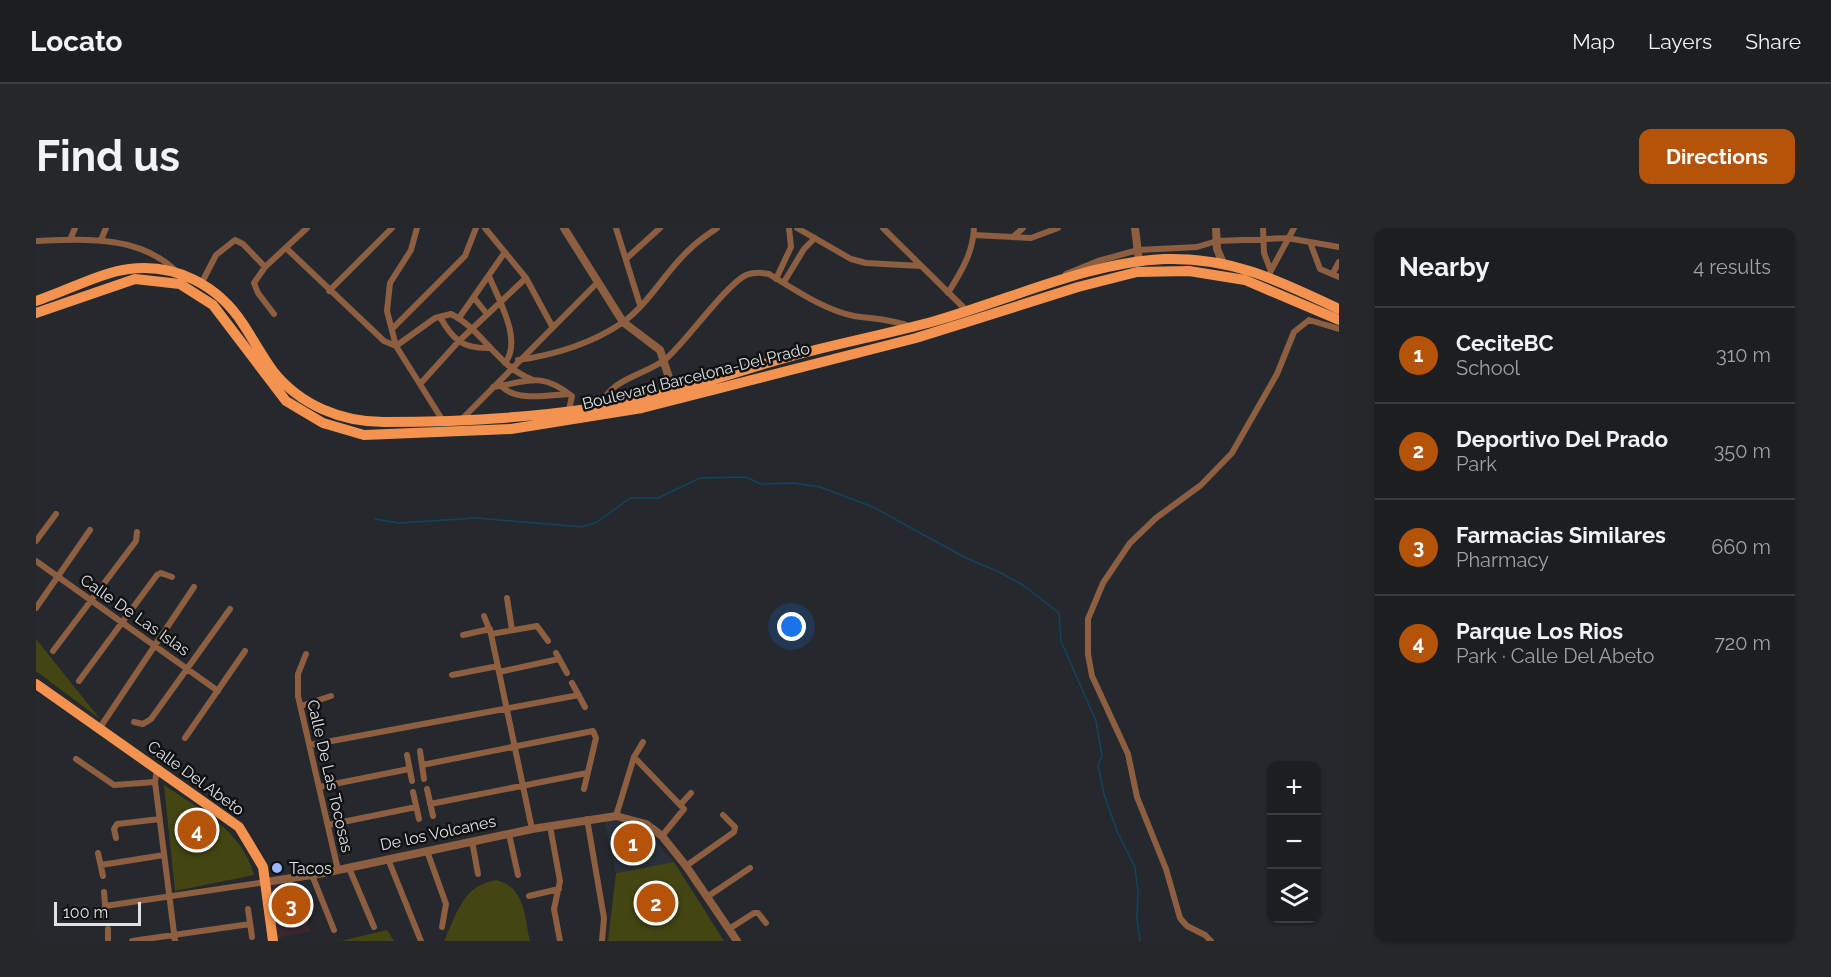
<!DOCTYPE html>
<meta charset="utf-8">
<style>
body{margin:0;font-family:Raleway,sans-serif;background:#25272a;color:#f1f3f6}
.controls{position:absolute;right:18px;bottom:18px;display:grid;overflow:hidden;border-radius:12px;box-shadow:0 2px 4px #0004}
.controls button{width:54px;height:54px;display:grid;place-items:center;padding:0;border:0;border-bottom:2px solid #3a3c40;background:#1c1e22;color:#f1f3f6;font:30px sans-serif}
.scale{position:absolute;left:18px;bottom:15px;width:87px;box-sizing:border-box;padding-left:6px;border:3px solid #dfe1e4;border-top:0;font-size:16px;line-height:21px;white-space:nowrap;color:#dfe1e4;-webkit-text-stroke:4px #0f1113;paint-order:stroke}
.you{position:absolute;left:756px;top:399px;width:21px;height:21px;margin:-15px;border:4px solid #fff;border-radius:50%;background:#1a73e8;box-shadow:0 0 0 9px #1a73e833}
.badge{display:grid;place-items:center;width:39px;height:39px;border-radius:50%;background:#b45309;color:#fff;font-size:20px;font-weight:700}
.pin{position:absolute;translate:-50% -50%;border:3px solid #fff;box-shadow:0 2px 6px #0006}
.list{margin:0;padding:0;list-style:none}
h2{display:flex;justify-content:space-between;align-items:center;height:78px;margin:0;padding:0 24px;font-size:26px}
h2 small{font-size:20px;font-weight:400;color:#a0a2a5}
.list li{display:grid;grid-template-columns:39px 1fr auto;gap:18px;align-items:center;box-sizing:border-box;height:96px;padding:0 24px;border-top:2px solid #3a3c40}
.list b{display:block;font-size:22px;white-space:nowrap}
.list p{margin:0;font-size:20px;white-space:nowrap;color:#a0a2a5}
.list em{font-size:20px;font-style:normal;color:#a0a2a5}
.icon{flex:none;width:33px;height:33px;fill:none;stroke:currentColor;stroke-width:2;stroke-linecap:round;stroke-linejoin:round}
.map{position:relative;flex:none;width:1303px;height:713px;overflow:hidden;border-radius:12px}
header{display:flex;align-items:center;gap:36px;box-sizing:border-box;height:84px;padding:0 30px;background:#1c1e22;border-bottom:2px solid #3a3c40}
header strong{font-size:28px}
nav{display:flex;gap:33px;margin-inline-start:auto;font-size:21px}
.intro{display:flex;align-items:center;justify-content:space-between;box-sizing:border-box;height:144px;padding:0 36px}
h1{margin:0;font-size:42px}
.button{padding:15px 27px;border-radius:12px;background:#b45309;color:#fff;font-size:21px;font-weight:700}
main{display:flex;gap:36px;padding:0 36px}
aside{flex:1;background:#1c1e22;border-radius:12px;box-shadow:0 2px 4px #0004}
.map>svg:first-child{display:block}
</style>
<header>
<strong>Locato</strong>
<nav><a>Map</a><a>Layers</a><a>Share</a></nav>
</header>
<div class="intro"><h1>Find us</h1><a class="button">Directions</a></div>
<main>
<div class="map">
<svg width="1303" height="713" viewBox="0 0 1303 713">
<rect width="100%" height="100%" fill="#25282d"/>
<path fill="#3c292f" d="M254,655l21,48 -34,7 -7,-52z"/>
<path fill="#2a313a" d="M581,592l34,17 23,25 -58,11 -12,-52z"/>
<path fill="#434613" d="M0,411l64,80 -64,-48z
M128,557c35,24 79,46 90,90l-79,16z
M638,634l50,79h-116l8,-68z
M460,652c30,8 28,36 34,61h-86c13,-27 18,-55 52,-61z
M351,702l7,11h-53z"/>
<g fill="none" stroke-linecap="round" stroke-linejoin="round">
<path stroke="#14445c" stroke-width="1.5" d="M339,291l24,4 77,-5 106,9 15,-5 33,-24h28l42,-20 46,-1 15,7 33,-1 26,4 53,20 91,50 35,15 24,13 36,28 2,28 35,80 6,35 -4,9 6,29 13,37 18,36 3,25 -1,27 3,22"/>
<path stroke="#8d5f40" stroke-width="6" d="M381,0l-6,22 -21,33 -3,28 9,35 47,75
M449,0l41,50 26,48
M580,0l24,77
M761,0l54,31 15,4 55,3
M847,0l84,83
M1227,0l1,25 6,16
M938,7l57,3 27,-10
M977,9l10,-9
M34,12l5,-12
M65,12l5,-12
M0,13c49,-2 104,-6 141,31
M1274,14l10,27 19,8
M250,20l98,93 12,5 39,-28 16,-4c32,16 46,52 80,65
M591,30l33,-30
M1297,45l6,-11
M1030,46l32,-13 40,-11 59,-3 20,-6 70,-3 52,9
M453,48c9,23 34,64 16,87
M1232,48l26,-48
M740,51l15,-32 -2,-19
M748,54l20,-33 11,-11
M165,56l15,-29 19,-15 8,4 22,23
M293,63l63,-63
M912,65c13,-21 25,-40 26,-65
M439,71l12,15
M238,86l-16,-21 -4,-10 11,-16 42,-39
M404,89c13,23 23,32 50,31
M423,90l46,-66
M356,101l73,-73 11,-28
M482,132c36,-5 74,-17 104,-37 28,-20 44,-53 69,-75 8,-8 18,-14 26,-20
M385,155l38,-42 67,-63
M465,158c16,16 47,9 68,8
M457,159c35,-5 47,-16 79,9l-3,14
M566,177c6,-26 47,-31 65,-47 21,-19 59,-73 79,-83 8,-3 14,-3 23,-1 25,15 55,36 85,42 19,3 36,3 55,10
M425,192l137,-138
M0,313l20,-27
M0,333l182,130
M471,370l5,32
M0,380l54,-78
M448,388l7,18 41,195
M455,406l46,-8 11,15
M427,407l27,-6
M17,423l83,-110 1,-9
M520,425l11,20
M270,426l-8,20v22l40,174
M463,444l60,-13
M416,447l46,-9
M43,453l78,-106 4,-2 11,4
M536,455l13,24
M265,478l30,-10
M98,494l9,2 8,-5 79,-110
M63,501l95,-142
M149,510l60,-87
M274,517l269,-50
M384,523l4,28
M371,527l5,26
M598,529l50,52 -22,27
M40,531l38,26 41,-3
M386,537l171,-34 3,7 -12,51
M121,542l-2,12 20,159
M283,559l90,-18
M391,561l6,27
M377,564l6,27
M394,576l157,-31
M645,576l10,-11
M580,588l18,-59 9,-15
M551,591l17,99 -2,23
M292,597l88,-18
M514,598l10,55 -6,28 6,32
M473,606l9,41
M80,610l-2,-9 3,-5 43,-5
M436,613l6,33
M391,623l19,53 -4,23
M62,625l5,23
M352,631l33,82
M65,637l63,-10
M650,638l48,-34 1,-5 -12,-12
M313,640l25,59
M276,647l22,55
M68,664l2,25
M493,668l30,-7
M671,669l43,-29
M69,678l161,-24
M212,681l4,28
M72,701v12
M693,701l25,-16h4l8,10
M96,713l118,-17
M1175,713l-6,-6 -18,-9 -7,-8 -14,-49 -29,-72 -9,-43 -36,-78 -4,-22v-35l15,-36 27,-40 26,-25 45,-33 31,-32 45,-79 17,-42 15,-12 30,9"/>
<path stroke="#8d5f40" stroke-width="8" d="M528,0l59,94 37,28 15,46
M1099,0l4,33
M1180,0l1,21 6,14
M230,654l58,-9 208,-44 84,-13 30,8 16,12 24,30 51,75"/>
<path stroke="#f3934f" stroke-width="10" d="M0,73c28,-9 66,-29 93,-32 46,-6 89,16 114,55 10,15 19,32 30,47 27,34 68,51 111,51 88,0 180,-5 266,-25 47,-11 94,-28 142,-41 47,-13 96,-22 143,-35 74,-21 154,-59 230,-62 68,-2 114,22 174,50
M0,85l99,-34 45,5 33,21 73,96 37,22 41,12 147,-6 131,-21 274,-70 162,-51 59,-15 52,-1 56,9 94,40
M0,456l203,143 24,40 10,74"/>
</g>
<circle fill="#94b7fd" stroke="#0f1113" stroke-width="2" cx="241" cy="640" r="6"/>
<g text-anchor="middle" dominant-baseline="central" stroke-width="5" stroke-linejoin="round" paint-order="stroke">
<g font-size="16" fill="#dfe1e4" stroke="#0f1113">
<text transform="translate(660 148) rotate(-14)">Boulevard Barcelona-Del Prado</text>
<text transform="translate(99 387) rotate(35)">Calle De Las Islas</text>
<text transform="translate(294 548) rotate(77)">Calle De Las Tocosas</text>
<text transform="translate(160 550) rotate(36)">Calle Del Abeto</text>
<text transform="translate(402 605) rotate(-12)">De los Volcanes</text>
</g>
<g font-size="16" fill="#dfe1e4" stroke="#0f1113" text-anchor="start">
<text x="253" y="640">Tacos</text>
</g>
</g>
</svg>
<div class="controls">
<button>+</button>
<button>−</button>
<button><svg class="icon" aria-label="layers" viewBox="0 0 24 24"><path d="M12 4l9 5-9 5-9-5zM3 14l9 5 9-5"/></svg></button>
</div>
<div class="scale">100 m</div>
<div class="you"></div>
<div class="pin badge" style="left:597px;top:615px">1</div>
<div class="pin badge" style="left:620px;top:675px">2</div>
<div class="pin badge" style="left:255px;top:677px">3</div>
<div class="pin badge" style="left:161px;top:602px">4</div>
</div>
<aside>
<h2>Nearby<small>4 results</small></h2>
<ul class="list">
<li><span class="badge">1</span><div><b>CeciteBC</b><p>School</p></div><em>310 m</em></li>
<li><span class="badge">2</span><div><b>Deportivo Del Prado</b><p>Park</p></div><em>350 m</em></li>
<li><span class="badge">3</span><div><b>Farmacias Similares</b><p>Pharmacy</p></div><em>660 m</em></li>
<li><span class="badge">4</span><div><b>Parque Los Rios</b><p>Park · Calle Del Abeto</p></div><em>720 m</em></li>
</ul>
</aside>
</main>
